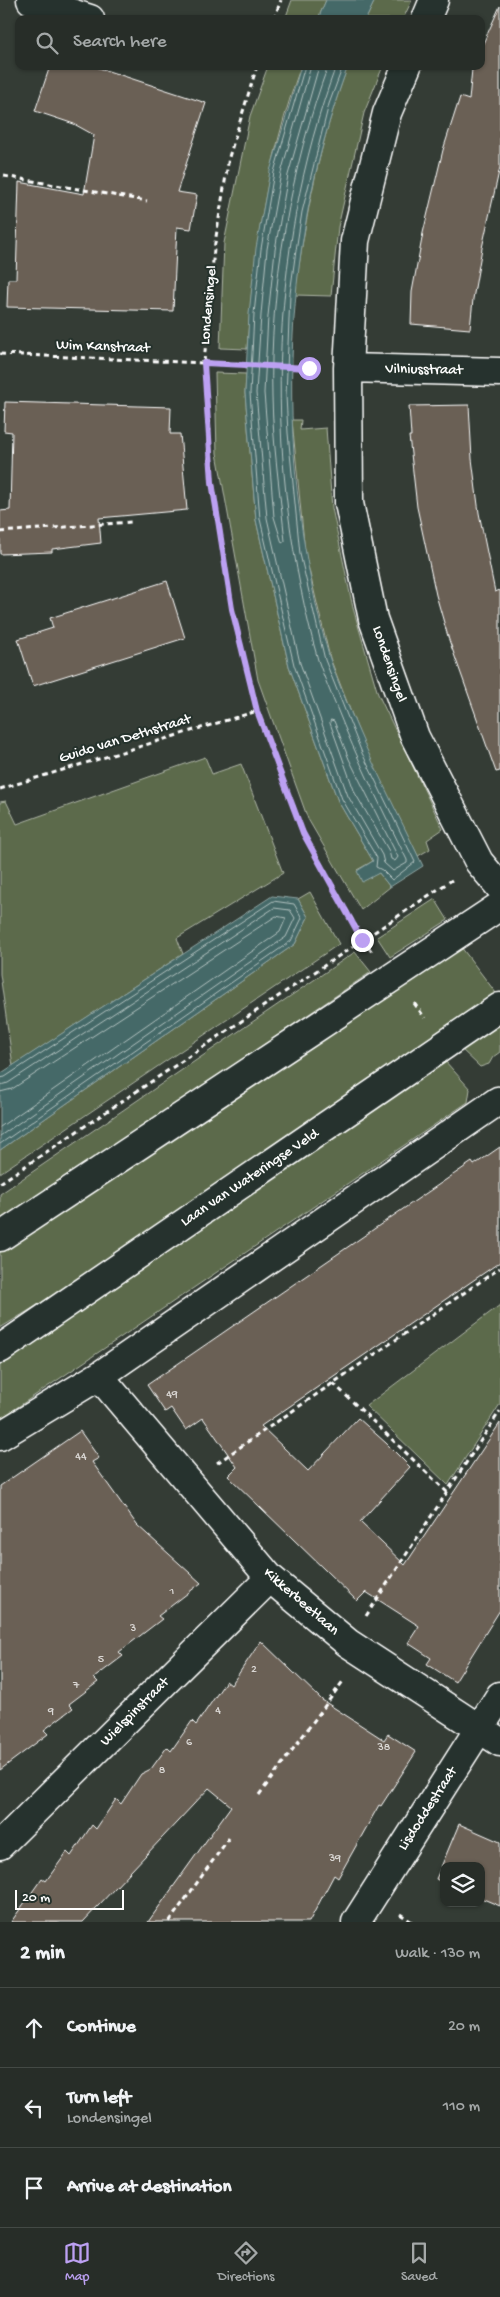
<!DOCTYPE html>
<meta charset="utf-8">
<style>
body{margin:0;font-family:"Gochi Hand",sans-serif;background:#2f3530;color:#f1f3f6}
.controls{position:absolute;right:15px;bottom:15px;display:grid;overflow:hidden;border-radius:10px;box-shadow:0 1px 4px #0004}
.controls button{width:45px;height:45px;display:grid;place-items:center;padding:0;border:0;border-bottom:1px solid #434945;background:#272d28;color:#f1f3f6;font:25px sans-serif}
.scale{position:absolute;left:15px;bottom:12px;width:109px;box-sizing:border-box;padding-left:5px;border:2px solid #fff;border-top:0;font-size:14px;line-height:18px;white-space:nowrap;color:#fff;-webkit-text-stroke:4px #26332d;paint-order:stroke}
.stop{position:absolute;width:15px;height:15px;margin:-11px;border:4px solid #bca0f2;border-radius:50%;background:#fff}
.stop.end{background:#bca0f2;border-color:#fff;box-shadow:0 1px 5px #0008}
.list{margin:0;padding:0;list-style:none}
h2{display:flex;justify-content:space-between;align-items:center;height:65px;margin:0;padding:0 20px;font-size:21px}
h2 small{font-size:16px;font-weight:400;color:#a4a8a8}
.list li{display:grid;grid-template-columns:32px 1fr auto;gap:15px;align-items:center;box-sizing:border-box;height:80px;padding:0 20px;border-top:1px solid #434945}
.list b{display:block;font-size:19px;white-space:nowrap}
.list p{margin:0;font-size:16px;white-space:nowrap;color:#a4a8a8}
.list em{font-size:16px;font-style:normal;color:#a4a8a8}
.icon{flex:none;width:28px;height:28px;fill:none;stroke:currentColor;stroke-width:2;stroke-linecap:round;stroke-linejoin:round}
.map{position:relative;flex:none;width:500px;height:1922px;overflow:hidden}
.search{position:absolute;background:#272d28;box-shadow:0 1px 4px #0004;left:15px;right:15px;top:15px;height:55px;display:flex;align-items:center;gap:12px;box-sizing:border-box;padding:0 18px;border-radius:10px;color:#a4a8a8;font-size:19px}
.sheet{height:305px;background:#272d28}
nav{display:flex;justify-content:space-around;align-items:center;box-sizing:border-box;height:70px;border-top:1px solid #434945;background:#272d28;font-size:14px;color:#a4a8a8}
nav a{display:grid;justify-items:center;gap:2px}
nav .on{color:#bca0f2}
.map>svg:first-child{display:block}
</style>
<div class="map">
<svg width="500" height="1922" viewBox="0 0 500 1922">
<rect width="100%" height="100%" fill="#343c35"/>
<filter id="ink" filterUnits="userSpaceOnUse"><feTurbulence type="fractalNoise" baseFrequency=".02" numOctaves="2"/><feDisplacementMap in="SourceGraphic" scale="10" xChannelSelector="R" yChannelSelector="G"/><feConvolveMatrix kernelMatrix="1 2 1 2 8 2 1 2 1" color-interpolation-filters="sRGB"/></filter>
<g filter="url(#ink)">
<path fill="#5c6b4c" stroke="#aeb5a6" d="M292,0h34l-8,19h-33z
M375,0h37l-9,19h-37z
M268,66h33c-33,91 -48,186 -54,283l-27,-1 4,-105 26,-127z
M348,66h35l-19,47 -26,114 -7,69 -36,-1c10,-78 25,-155 53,-229z
M215,373l31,1 -1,19 11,127 33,146 49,135 35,60 -16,9 22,3 11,14 -29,23 -53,-91 -50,-139 -41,-227z
M292,420h9l-1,10 26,-2 6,80 21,100 25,86 65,135 -16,11 3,9 -12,7 -52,-105 -36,-93 -25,-105z
M205,757l7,17 29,-10 42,109 -106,65 6,16 -170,112 -13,-92v-172l6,-1 11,23z
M310,892l29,52 -339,229v-23l295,-206 13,-27 -10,-18z
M435,899l13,21 -58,37 -13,-20z
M461,947l38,50 -435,292 -64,39v-76z
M355,952l16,20 -371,251v-29z
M500,1023v29l-7,5 -4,7 -9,3 -20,-19z
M445,1061l25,28 -2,13 -468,317v-62z
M500,1305v99l-52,81 -82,-79z"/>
<path fill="#446967" stroke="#8fa5a4" d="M326,0h49l-9,19h-48z
M301,66h47c-70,188 -73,398 -19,590 5,16 12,32 18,47 22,56 50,108 76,163l-33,21 -11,-14 -17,9 -5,-11 16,-10 -35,-60 -49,-135 -33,-146 -11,-127 4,-79 7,-66 14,-77z
M272,896l26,3 10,18 -13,27 -295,206v-76z"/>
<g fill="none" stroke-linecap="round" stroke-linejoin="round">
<path stroke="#b4c3c2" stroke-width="1" d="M305,66l-31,106 -13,77 -7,65 -4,79 10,126 34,146 48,134 35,59 -1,9 6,3 10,10 23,-18 -53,-109 -37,-93 -25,-106 -12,-121 -2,-37 4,-102 5,-37 7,-45 27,-108 14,-38
M311,66l-30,107 -14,76 -6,66 -5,78 11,125 33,145 48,133 34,59 2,8 9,8 14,-8v-3c-25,-51 -50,-101 -71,-154 -6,-15 -13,-31 -18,-46 -54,-193 -52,-405 18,-594
M319,66l-31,109 -13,75 -7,66 -4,77 10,124 8,26 3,-2c-5,-48 -12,-96 -13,-144 -3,-107 19,-231 56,-331
M331,720l3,1 15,38 49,98 -3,4 -4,-2 -2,-8 -34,-58 -25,-70z
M0,1078l5,-1 268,-176 21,3 8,14 -11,23 -291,203
M0,1085l8,-2 266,-175 16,2 5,8 -9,19 -286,199
M0,1092l12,-3 264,-173 10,2 -6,14 -280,195"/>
</g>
<path fill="#6b6055" stroke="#fff" d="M500,6v161l-18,81 -9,51 -3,30 -59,-5 1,-32 11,-59 20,-83 17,-53 9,3 3,-31 1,-3h8v-18z
M50,66h43l113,37 -29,89 20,3 -6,34 -14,-2 -4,84 -166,-4 1,-28h8l3,-97 65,12 10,-59 -20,-11 -39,-13z
M5,402l166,5 -1,27h10l7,76 -88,8 2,25 -49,6v3l-52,2v-43l10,-1 2,-78 -8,-1z
M469,405l3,54 7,54 16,79 5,-2v181l-4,1 -47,-132 -13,-45 -19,-88 -8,-71h2l-2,-30z
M167,581l18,57 -152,48 -15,-47 35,-11 -3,-10z
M500,1147v115l-239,164 47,45 50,-53 28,25 24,24 -50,55 45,43 95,-142v187l-45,72 -28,-18 4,-6 -23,-15 11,-17 -53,-34 -9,9 -129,-125 9,-9 -34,-49 -17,12 -15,-22 -6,4 -18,-27 275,-189 50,-34 2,3z
M80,1431l19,27 -7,4 45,63 64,58 -43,33 4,3 -43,33 4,4 -29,22 4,4 -29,22 4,4 -29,22 4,4 -48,36v-284z
M261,1641l61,59 62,40 4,-6 28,18 -35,54 -2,-1 -41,73 -4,-3 -25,47h-161l83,-116 -22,-18 -126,134h-72l31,-44 4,3 21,-29 4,4 21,-31 4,4 20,-30 5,5 20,-30 10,-5 16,-22 4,4 21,-30 4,4 30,-44 5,4z
M459,1824l41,18v64l-19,-8v-32h-37v17l-8,-4z"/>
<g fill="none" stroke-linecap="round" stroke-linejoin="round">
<defs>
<path id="minor" d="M31,0l59,19
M426,19l8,-19
M407,66l-20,47 -32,128 -7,127 1,135 24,116 42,118 64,125 21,25
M348,368l152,4
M0,1237l500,-331
M0,1349l500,-342
M99,1376l171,202 78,65 152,99
M0,1436l99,-60 399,-275 2,1
M0,1845l270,-267
M356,1922l144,-226"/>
</defs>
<use href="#minor" stroke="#fff" stroke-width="31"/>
<path stroke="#fff" stroke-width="3" stroke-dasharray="5 4" stroke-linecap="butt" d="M274,19l7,-19
M257,66l-28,91 -15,92 -10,114 8,119 20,127 25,102 46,122 60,107 9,12
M4,176l143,25
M0,354l317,14
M0,532l131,-10
M0,789l257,-78
M414,1003l11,15
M0,1183l452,-303
M333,1383l115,110
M217,1463l283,-195
M366,1616l134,-205
M259,1795l85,-115
M400,1914l12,8
M169,1922l60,-84"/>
<use href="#minor" stroke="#26332d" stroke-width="28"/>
</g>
</g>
<g fill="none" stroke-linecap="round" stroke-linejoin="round" filter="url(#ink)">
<path stroke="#bca0f2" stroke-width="6" d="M309,368l-105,-5 8,119 20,127 25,102 46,122 59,107"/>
</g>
<g text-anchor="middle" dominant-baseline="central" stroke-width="4" stroke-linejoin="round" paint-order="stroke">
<g font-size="12" fill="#dad7d4">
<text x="172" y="1395">49</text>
<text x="81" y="1457">44</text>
<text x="172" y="1592">1</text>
<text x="133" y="1629">3</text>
<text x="101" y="1660">5</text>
<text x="254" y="1670">2</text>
<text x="76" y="1686">7</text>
<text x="218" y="1711">4</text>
<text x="51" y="1712">9</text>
<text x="189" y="1743">6</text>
<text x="384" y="1748">38</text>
<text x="162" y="1771">8</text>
<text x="335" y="1859">39</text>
</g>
<g font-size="15" fill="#fff" stroke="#26332d">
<text transform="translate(209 305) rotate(-85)">Londensingel</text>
<text transform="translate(103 347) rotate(2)">Wim Kanstraat</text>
<text transform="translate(424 370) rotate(1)">Vilniusstraat</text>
<text transform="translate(389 664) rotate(71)">Londensingel</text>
<text transform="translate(125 739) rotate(-17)">Guido van Dethstraat</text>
<text transform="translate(250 1178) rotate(-34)">Laan van Wateringse Veld</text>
<text transform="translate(301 1602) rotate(41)">Kikkerbeetlaan</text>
<text transform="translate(135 1712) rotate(-45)">Wielspinstraat</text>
<text transform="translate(428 1809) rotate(-57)">Lisdoddestraat</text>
</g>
</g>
</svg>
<div class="controls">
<button><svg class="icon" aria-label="layers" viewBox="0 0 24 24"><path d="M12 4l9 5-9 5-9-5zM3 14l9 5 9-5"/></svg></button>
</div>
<div class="scale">20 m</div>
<div class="stop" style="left:309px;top:368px"></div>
<div class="stop end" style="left:362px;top:940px"></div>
<div class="search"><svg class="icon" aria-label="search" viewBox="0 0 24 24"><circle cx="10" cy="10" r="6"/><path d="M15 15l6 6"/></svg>Search here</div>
</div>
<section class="sheet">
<h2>2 min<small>Walk · 130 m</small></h2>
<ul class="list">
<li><svg class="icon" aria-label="ahead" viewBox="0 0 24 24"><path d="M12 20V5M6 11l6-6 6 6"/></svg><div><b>Continue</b></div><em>20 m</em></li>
<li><svg class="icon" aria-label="left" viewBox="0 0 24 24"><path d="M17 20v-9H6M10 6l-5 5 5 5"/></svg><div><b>Turn left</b><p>Londensingel</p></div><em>110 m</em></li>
<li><svg class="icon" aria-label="arrive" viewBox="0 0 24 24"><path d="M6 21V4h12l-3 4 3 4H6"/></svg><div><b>Arrive at destination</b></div></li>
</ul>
</section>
<nav>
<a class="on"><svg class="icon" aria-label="map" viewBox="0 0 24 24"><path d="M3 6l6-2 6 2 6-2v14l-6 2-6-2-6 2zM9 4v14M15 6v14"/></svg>Map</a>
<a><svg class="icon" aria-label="directions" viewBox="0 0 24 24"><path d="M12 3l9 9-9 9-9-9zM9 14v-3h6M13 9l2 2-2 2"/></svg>Directions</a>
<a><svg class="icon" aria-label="saved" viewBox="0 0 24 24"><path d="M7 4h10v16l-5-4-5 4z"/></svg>Saved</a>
</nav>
